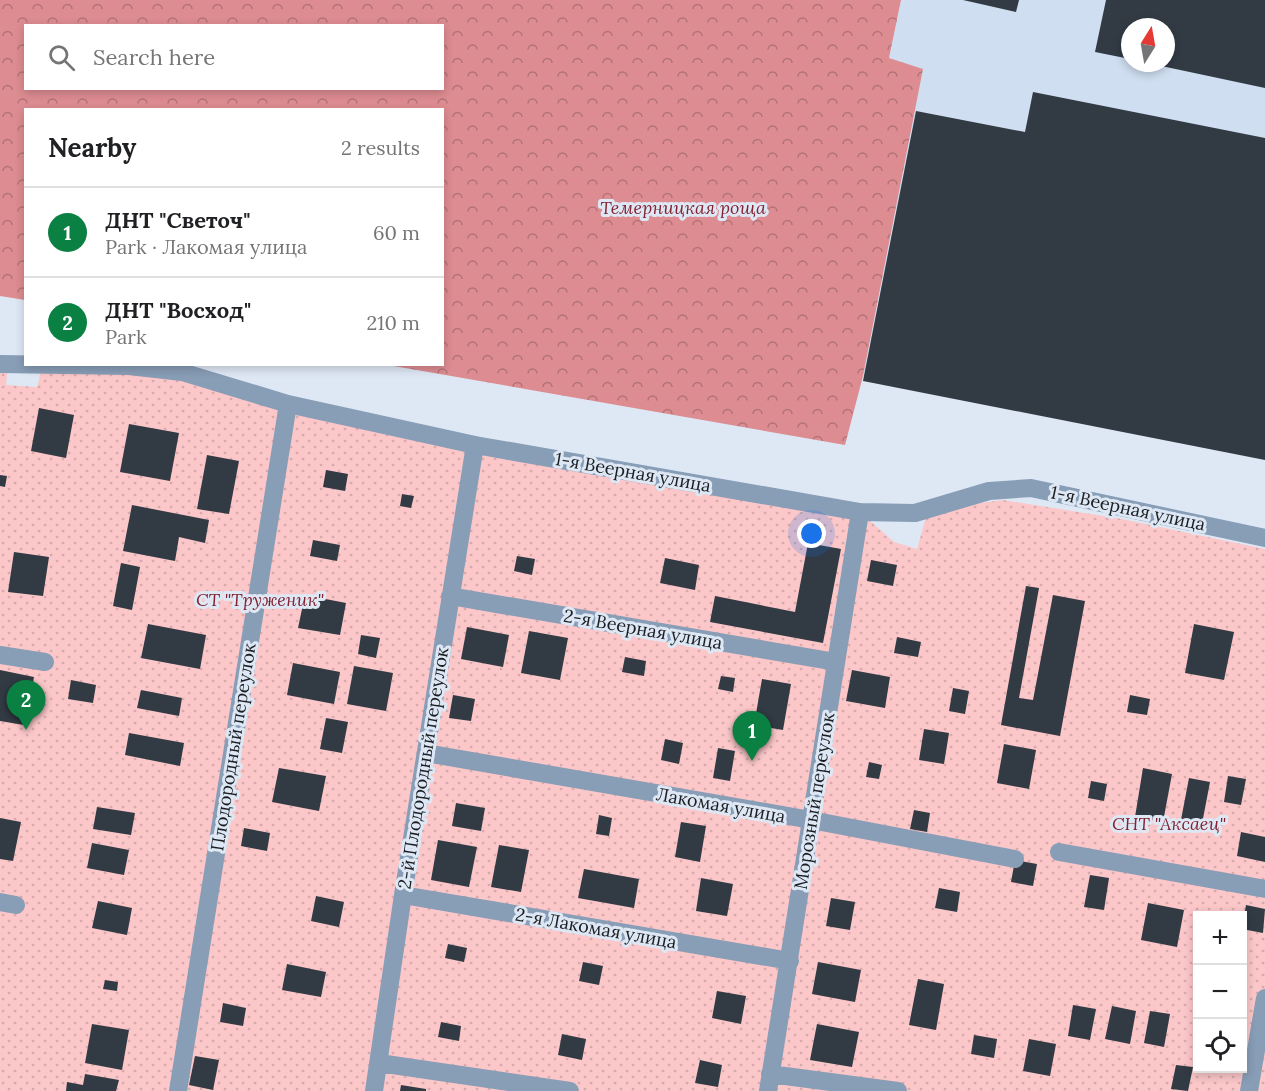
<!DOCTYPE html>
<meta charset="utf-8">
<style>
body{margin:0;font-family:Lora,serif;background:#f6f6f6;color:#202124}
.controls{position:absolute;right:18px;bottom:18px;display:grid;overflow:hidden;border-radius:0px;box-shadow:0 3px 9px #0003}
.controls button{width:54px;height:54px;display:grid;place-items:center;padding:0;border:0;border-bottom:2px solid #e0e0e0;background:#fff;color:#202124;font:30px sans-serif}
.compass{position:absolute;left:1121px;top:18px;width:54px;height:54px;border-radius:50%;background:#fff;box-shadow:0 3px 9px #0003;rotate:11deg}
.you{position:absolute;left:812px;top:534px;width:21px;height:21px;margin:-15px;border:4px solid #fff;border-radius:50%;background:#1a73e8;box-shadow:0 0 0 9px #1a73e833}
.badge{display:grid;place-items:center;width:39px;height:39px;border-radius:50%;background:#0b8043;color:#fff;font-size:20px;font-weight:700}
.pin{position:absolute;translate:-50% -50px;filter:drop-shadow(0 2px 3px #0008)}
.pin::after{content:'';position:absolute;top:32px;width:21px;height:18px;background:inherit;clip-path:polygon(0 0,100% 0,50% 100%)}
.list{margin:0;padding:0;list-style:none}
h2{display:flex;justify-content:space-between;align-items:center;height:78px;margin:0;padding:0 24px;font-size:26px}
h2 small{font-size:20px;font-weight:400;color:#757577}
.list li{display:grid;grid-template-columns:39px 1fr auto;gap:18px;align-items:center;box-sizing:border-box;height:90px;padding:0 24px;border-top:2px solid #e0e0e0}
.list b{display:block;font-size:22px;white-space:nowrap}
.list p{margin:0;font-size:20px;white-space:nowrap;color:#757577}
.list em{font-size:20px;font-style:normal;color:#757577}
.icon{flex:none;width:33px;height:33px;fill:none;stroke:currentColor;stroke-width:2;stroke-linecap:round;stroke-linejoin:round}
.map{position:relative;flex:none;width:1265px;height:1091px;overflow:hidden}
.search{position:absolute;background:#fff;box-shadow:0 3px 9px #0003;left:24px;top:24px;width:420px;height:66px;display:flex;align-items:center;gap:15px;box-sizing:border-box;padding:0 21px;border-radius:0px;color:#757577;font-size:22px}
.panel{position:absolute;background:#fff;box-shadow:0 3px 9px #0003;left:24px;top:108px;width:420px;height:258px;border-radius:0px}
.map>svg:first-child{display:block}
</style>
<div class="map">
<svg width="1265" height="1091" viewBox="0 0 1265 1091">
<defs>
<pattern id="forest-crowns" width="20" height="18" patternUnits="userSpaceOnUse" patternTransform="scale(1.5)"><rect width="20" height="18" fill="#dd8c91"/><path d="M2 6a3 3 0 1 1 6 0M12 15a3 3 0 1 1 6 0" fill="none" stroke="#b27276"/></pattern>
<pattern id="park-dots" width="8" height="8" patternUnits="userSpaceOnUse" patternTransform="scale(1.5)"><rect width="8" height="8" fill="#fbc7c9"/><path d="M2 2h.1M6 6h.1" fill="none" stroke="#d7aaac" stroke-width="1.8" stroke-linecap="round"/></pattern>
</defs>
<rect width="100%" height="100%" fill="#dee8f5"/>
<path fill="#cfdef1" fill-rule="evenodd" d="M901,0h364v458l-402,-82 60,-307 -34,-10zM1130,27h36v36h-36z"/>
<path fill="url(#forest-crowns)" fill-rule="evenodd" d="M0,0h901l-12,58 34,11 -60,307 -18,69 -457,-80 54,-1v-254h-416l-1,190 -25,-4zM26,26h416v62h-416z"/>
<path fill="url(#park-dots)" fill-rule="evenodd" d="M0,363l8,1 -2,21 31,2 5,-19 108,-4 322,78 388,70 34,30 23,7 11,-39 75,-10 119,19 143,30v542h-1265zM1198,916h44v152h-44z"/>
<path fill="#323a44" d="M963,0h56l-3,12z
M1106,0h159v88l-113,-24 14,-1v-36h-36v32l-35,-7z
M1033,92l232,46v322l-402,-79 53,-270 109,21z
M39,408l35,7 -8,43 -35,-7z
M129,424l50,9 -9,48 -50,-9z
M207,455l32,6 -10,53 -32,-5z
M326,470l22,4 -3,17 -22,-4z
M0,475l7,1 -2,11 -5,-1z
M402,494l12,2 -3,12 -11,-2z
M132,505l77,15 -4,23 -26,-6 -4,24 -52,-10z
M313,540l27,5 -3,16 -27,-5z
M808,543l33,6 -18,94 -113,-21 5,-26 80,16z
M14,552l35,5 -6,39 -35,-4z
M517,556l18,3 -3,16 -18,-4z
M665,558l34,7 -4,25 -35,-7z
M871,560l26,5 -4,21 -26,-5z
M121,563l19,4 -8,43 -19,-4z
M1026,586l13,2 -20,110 14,2 20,-105 32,6 -25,135 -59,-11z
M305,595l41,8 -6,32 -42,-7z
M148,624l58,11 -6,34 -59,-11z
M1194,624l40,8 -10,48 -39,-7z
M467,627l42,8 -6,32 -42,-8z
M529,631l39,7 -8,42 -39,-7z
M361,635l19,3 -4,20 -18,-4z
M897,637l24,5 -3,15 -24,-4z
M625,657l21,4 -2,15 -22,-4z
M293,663l47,9 -6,32 -47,-9z
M354,666l39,7 -7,38 -39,-7z
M0,670l34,7 -10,48 -24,-4z
M852,670l38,7 -5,31 -39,-7z
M721,676l14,2 -2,14 -15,-3z
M762,679l29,5 -8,46 -29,-5z
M71,680l25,5 -3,18 -25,-4z
M953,688l16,3 -4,23 -16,-3z
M141,690l41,8 -3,18 -42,-8z
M453,695l22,4 -4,22 -22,-3z
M1130,695l20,4 -3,16 -20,-3z
M326,718l22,4 -6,31 -22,-4z
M924,729l25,4 -5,31 -25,-4z
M129,733l55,10 -4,23 -55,-11z
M665,739l18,4 -4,21 -18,-4z
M1004,744l32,6 -7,39 -32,-6z
M718,748l17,3 -5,30 -17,-3z
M869,762l13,3 -3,14 -13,-2z
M279,768l47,8 -7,35 -47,-9z
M1143,768l29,6 -9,48 -28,-5z
M1228,776l18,3 -5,26 -17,-3z
M1189,778l21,4 -9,47 -21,-4z
M1091,781l16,3 -3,17 -16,-3z
M456,803l29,5 -4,23 -29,-5z
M97,807l38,6 -4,22 -38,-6z
M914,810l16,3 -3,19 -17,-3z
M599,815l13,3 -3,18 -13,-2z
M0,818l21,4 -8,39 -13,-2z
M681,822l25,4 -6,36 -25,-5z
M244,828l26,5 -3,18 -26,-5z
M1241,832l24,5v25l-28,-6z
M438,840l39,7 -8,40 -38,-7z
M92,843l37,7 -5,25 -37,-7z
M499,845l30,5 -8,42 -30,-5z
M1015,860l22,4 -4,22 -22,-4z
M584,869l55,10 -5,29 -56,-10z
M1090,875l19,3 -5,32 -20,-3z
M701,878l32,6 -6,32 -31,-5z
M939,888l21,4 -3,20 -22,-4z
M316,896l28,6 -5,25 -28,-6z
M831,898l24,4 -5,28 -24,-4z
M98,901l34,7 -5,27 -35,-7z
M1148,903l36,7 -7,37 -36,-7z
M1246,905l19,4 -2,24 -21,-4z
M448,944l19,4 -3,14 -19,-4z
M583,962l20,4 -4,19 -20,-4z
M818,962l43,8 -6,32 -43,-8z
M287,964l39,8 -5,25 -39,-7z
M918,979l26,5 -8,46 -27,-5z
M105,980l13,2 -1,9 -14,-2z
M717,991l29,5 -5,28 -29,-6z
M223,1003l23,5 -3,18 -23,-4z
M1073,1005l23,4 -6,31 -22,-4z
M1112,1006l24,5 -6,33 -25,-5z
M1150,1011l20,3 -6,33 -20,-4z
M441,1022l20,4 -2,15 -21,-4z
M92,1024l37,6 -7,40 -37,-7z
M817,1024l42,8 -7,35 -42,-7z
M562,1034l24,5 -4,21 -24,-5z
M974,1035l23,4 -3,19 -23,-4z
M1029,1039l27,5 -6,32 -27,-5z
M195,1056l24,4 -6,30 -24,-5z
M700,1060l22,5 -4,22 -23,-4z
M1176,1065l17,2 -5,24 -17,-2z
M85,1074l34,6 -3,11h-50l1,-9 16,3z
M401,1085l25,4v2h-26z"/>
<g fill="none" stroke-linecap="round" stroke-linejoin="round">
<path stroke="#889db6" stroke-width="18" d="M0,364l129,2 53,6 106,32 187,41 385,67 55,1 74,-22 42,-3 234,50
M450,596l386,66
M0,655l45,7
M426,753l385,67 204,39
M1059,852l206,37
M403,895l387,66
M0,902l16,3
M379,1063l191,28
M770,1074l128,17
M178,1091l110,-687
M374,1091l29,-196 72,-450
M768,1091l92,-579
M1249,1091l16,-93"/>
</g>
<g text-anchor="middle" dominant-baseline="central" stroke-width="6" stroke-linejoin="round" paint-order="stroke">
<g font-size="18" font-style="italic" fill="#842433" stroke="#dee8f5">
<text x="683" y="207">Темерницкая роща</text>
<text x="260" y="599">СТ "Труженик"</text>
<text x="1169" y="823">СНТ "Аксаец"</text>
</g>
<g font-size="18" fill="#1b1e23" stroke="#dee8f5">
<text transform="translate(633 472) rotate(10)">1-я Веерная улица</text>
<text transform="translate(1128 508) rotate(12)">1-я Веерная улица</text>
<text transform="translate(643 629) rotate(10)">2-я Веерная улица</text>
<text transform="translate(233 747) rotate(-81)">Плодородный переулок</text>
<text transform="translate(423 768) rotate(-81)">2-й Плодородный переулок</text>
<text transform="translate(814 801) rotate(-81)">Морозный переулок</text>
<text transform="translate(721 805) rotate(10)">Лакомая улица</text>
<text transform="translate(596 928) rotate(10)">2-я Лакомая улица</text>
</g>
</g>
</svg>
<div class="controls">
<button>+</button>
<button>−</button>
<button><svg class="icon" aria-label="locate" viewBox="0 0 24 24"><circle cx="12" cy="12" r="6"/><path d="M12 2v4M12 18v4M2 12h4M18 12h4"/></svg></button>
</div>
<svg class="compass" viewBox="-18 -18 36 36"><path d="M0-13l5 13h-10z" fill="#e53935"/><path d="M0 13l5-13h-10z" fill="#757577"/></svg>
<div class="you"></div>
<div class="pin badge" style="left:752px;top:761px">1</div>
<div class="pin badge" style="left:26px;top:730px">2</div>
<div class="search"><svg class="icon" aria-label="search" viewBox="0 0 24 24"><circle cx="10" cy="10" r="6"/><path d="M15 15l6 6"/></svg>Search here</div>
<section class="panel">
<h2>Nearby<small>2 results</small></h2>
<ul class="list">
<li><span class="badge">1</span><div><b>ДНТ &quot;Светоч&quot;</b><p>Park · Лакомая улица</p></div><em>60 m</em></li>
<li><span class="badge">2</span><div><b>ДНТ &quot;Восход&quot;</b><p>Park</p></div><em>210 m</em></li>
</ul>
</section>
</div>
